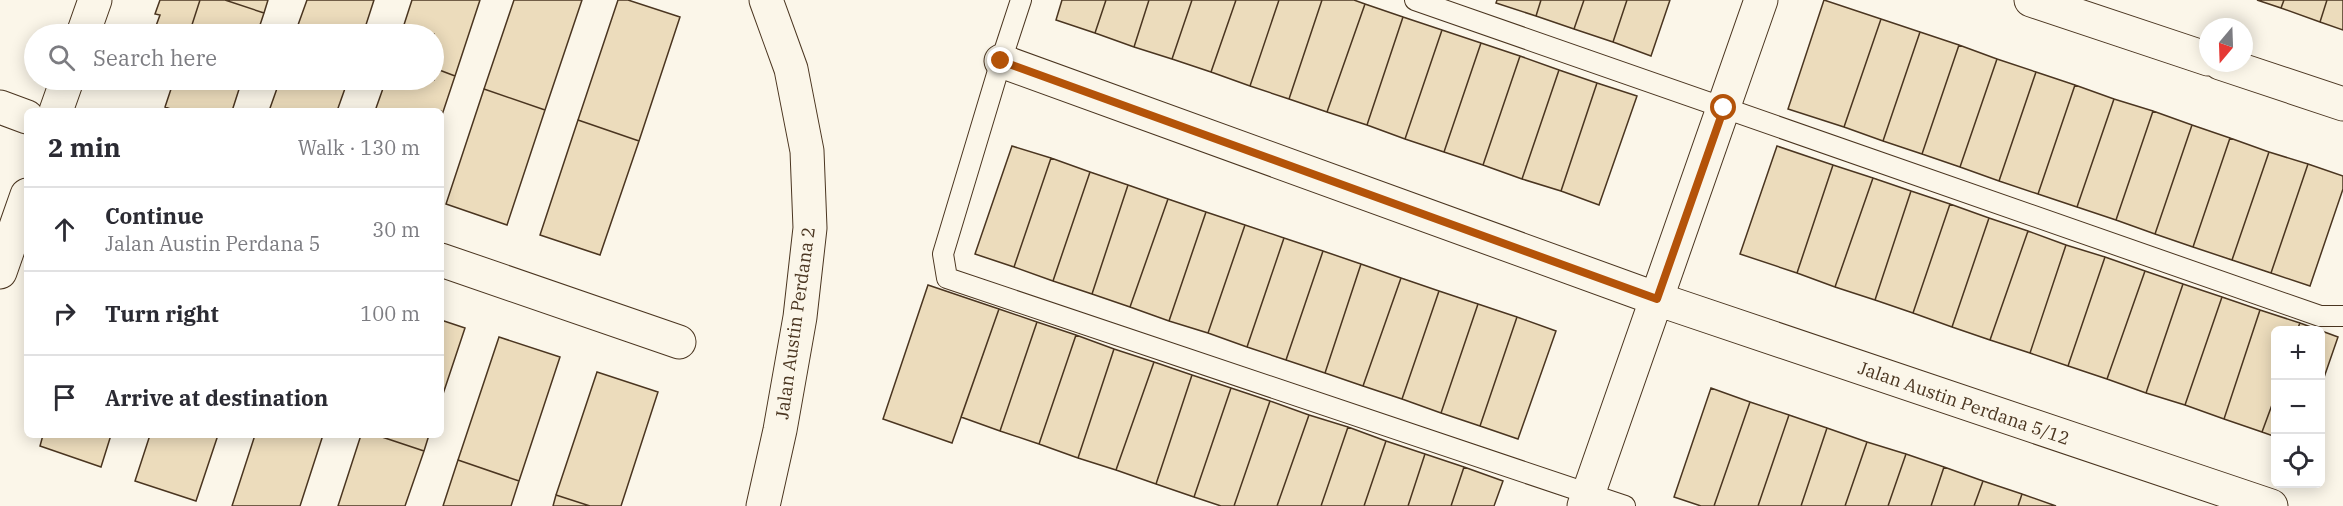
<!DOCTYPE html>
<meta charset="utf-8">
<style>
body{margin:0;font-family:"IBM Plex Serif",serif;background:#f7f7f7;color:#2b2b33}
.controls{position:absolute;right:18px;bottom:18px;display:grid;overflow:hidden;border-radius:9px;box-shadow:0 3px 15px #0003}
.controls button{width:54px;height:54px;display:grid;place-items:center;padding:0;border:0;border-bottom:2px solid #e1e1e2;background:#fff;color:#2b2b33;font:30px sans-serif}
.compass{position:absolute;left:2199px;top:18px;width:54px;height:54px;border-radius:50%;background:#fff;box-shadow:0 3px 15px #0003;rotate:199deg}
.stop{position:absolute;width:18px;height:18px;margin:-14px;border:4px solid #b45309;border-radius:50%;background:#fff}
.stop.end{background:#b45309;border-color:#fff;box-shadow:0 2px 6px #0008}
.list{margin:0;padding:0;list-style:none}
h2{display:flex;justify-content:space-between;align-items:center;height:78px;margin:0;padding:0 24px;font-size:26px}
h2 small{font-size:20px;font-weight:400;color:#7c7c81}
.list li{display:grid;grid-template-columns:39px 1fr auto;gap:18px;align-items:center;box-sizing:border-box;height:84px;padding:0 24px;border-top:2px solid #e1e1e2}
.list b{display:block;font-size:22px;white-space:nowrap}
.list p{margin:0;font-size:20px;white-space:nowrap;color:#7c7c81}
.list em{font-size:20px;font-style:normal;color:#7c7c81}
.icon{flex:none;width:33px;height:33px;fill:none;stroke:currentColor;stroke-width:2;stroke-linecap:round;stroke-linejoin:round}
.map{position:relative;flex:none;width:2343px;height:506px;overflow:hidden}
.search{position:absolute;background:#fff;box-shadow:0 3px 15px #0003;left:24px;top:24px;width:420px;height:66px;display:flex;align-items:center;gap:15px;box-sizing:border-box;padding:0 21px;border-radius:33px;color:#7c7c81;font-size:22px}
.panel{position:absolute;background:#fff;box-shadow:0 3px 15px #0003;left:24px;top:108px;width:420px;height:330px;border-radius:9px}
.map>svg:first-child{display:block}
</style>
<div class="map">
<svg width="2343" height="506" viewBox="0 0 2343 506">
<rect width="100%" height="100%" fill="#fbf6e9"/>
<path fill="#ecdcbc" stroke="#4a3520" stroke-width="1.5" d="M160,0h40l-11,34h-36l7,-19 -5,-1z
M200,0h25l39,13 -7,21h-68z
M225,0h43l-4,13z
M307,0h67l-11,34h-35l-30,-9z
M412,0h68l-25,76 -21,-8v-34h-33z
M514,0h68l-37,110 -61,-21z
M618,0h10l52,17 -41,124 -61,-21z
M1062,0h44l-11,33 -39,-13z
M1106,0h43l-15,47 -39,-14z
M1149,0h43l-20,59 -38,-12z
M1192,0h44l-25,72 -39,-13z
M1236,0h43l-29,86 -39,-14z
M1279,0h43l-33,99 -39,-13z
M1322,0h32l11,4 -38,108 -38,-13z
M1497,0h44l-5,16 -40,-13z
M1541,0h43l-10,29 -38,-13z
M1584,0h43l-14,42 -39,-13z
M1627,0h43l-19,56 -38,-14z
M1824,0l57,19 -37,108 -56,-18z
M2257,0h27l-3,8z
M2284,0h43l-7,22 -39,-14z
M2327,0h16v30l-23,-8z
M1365,4l38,13 -36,108 -40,-13z
M1403,17l39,13 -37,109 -38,-14z
M1881,19l39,13 -37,109 -39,-14z
M298,25l30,9h-33z
M1442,30l39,13 -37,109 -39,-13z
M1920,32l39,13 -37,109 -39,-13z
M1481,43l39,13 -37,109 -39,-13z
M1959,45l38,14 -37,108 -38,-13z
M1520,56l39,14 -37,109 -39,-14z
M1997,59l39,13 -37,109 -39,-14z
M434,68l21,8 -14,42v-7h-66l11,-31h48z
M1559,70l38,13 -36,108 -39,-12z
M2036,72l39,13 -37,109 -39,-13z
M174,80h68l-10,31h-56l-11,-4z
M280,80h68l-11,31h-68z
M1597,83l40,13 -38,109 -38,-14z
M2075,85l39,14 -37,108 -39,-13z
M484,89l61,21 -38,115 -61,-21z
M2114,99l39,12 -37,109 -39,-13z
M2153,111l39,14 -37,109 -39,-14z
M578,120l61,21 -39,114 -60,-20z
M2192,125l38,13 -37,109 -38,-13z
M2230,138l39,14 -37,108 -39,-13z
M1012,146l39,12 -37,109 -39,-13z
M1777,146l56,19 -36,108 -57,-19z
M2269,152l39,12 -37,109 -39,-13z
M1051,158l39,14 -37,109 -39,-14z
M2308,164l35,12v13l-33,97 -39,-13z
M1833,165l40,13 -38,109 -38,-14z
M1090,172l38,13 -36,109 -39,-13z
M1873,178l38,13 -36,109 -40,-13z
M1128,185l40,14 -38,108 -38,-13z
M1911,191l39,13 -37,109 -38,-13z
M1168,199l38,13 -37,109 -39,-14z
M1950,204l39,14 -37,109 -39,-14z
M1206,212l39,13 -37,108 -39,-12z
M1989,218l39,13 -38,109 -38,-13z
M1245,225l39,13 -37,109 -39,-14z
M2028,231l38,14 -36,108 -40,-13z
M1284,238l39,13 -37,109 -39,-13z
M2066,245l39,12 -37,109 -38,-13z
M1323,251l38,13 -36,109 -39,-13z
M2105,257l40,14 -38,108 -39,-13z
M1361,264l40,14 -38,108 -38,-13z
M2145,271l38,13 -37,109 -39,-14z
M1401,278l38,13 -37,108 -39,-13z
M2183,284l39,13 -37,108 -39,-12z
M928,285l71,24 -47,134 -69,-24z
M1439,291l39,13 -37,109 -39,-14z
M2222,297l38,13 -36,109 -39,-14z
M1478,304l39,13 -37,109 -39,-13z
M999,309l38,13 -37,109 -39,-14z
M2260,310l40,13 -3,7h-21v64l-14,38 -38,-13z
M1517,317l39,14 -38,108 -38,-13z
M441,320l24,8 -24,72z
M1037,322l39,13 -37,109 -39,-13z
M2300,323l38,14 -18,52v-59h-23z
M1076,335l38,14 -36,109 -39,-14z
M499,337l61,20 -41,124 -61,-21z
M1114,349l40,13 -38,108 -38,-12z
M1154,362l38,13 -36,109 -40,-14z
M597,372l61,20 -37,114h-31l-34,-11z
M1192,375l39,13 -37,109 -38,-13z
M1231,388l39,13 -36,105h-13l-27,-9z
M1711,388l39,14 -36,104h-13l-27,-9z
M2276,394v43l-14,-5z
M1270,401l39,14 -32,91h-43z
M1750,402l39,13 -31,91h-44z
M1309,415l39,12 -27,79h-44z
M1789,415l38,13 -26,78h-43z
M1348,427l38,14 -22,65h-43z
M1827,428l40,14 -22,64h-44z
M43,435h68l-10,32 -61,-21z
M150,435h68l-22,66 -61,-20z
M255,435h68l-23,71h-68z
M361,435h15l48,16 -19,55h-67z
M376,435h53l-5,16z
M1386,441l39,13 -17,52h-44z
M1867,442l39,12 -18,52h-43z
M1425,454l39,13 -13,39h-43z
M1906,454l38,13 -13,39h-43z
M458,460l61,21 -8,25h-68z
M1464,467l39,14 -9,25h-43z
M1944,467l39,14 -9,25h-43z
M1983,481l39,13 -4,12h-44z
M2022,494l34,12h-38z
M556,495l34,11h-37z"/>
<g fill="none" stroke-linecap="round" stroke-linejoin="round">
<defs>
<path id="service" d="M1021,0l-20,61 -58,193 4,24 678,228
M1415,0l905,316h23"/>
<path id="minor" d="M2031,0l177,59
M83,34l12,-34
M1001,61l656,238 614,207
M2220,63l123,41
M0,107l27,10
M56,111l11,-31
M441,260l238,82
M0,272l27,-77
M763,506l17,-76 20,-113 10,-89 -3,-77 -16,-82 -25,-69
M1584,506l177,-506"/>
</defs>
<use href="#service" stroke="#4a3520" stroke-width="22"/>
<use href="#minor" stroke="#4a3520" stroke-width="35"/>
<use href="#service" stroke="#fbf6e9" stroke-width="20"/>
<use href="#minor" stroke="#fbf6e9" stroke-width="33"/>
</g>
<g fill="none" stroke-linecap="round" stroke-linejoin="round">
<path stroke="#b45309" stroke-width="8" d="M1001,61l656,238 67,-191"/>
</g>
<g text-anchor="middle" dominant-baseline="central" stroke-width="4.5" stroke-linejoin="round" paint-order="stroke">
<g font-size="18" fill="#4a3520" stroke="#fbf6e9">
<text transform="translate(795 323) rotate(-82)">Jalan Austin Perdana 2</text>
<text transform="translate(1964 403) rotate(19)">Jalan Austin Perdana 5/12</text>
</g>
</g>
</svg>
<div class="controls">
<button>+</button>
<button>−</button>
<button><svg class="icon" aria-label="locate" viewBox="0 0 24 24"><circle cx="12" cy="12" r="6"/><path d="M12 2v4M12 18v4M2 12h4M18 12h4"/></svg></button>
</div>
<svg class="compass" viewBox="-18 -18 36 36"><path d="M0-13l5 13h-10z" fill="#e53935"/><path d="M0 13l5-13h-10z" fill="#7c7c81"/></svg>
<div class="stop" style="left:1724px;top:108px"></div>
<div class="stop end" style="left:1001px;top:61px"></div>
<div class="search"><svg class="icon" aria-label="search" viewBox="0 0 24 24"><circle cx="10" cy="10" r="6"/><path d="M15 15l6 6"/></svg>Search here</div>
<section class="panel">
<h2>2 min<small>Walk · 130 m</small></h2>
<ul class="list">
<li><svg class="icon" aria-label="ahead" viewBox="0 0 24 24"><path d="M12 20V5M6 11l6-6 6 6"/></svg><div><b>Continue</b><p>Jalan Austin Perdana 5</p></div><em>30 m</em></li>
<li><svg class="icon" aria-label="right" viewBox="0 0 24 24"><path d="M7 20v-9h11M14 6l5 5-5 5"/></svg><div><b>Turn right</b></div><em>100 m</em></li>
<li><svg class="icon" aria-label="arrive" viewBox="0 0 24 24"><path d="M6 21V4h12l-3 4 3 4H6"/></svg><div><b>Arrive at destination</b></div></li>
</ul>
</section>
</div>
